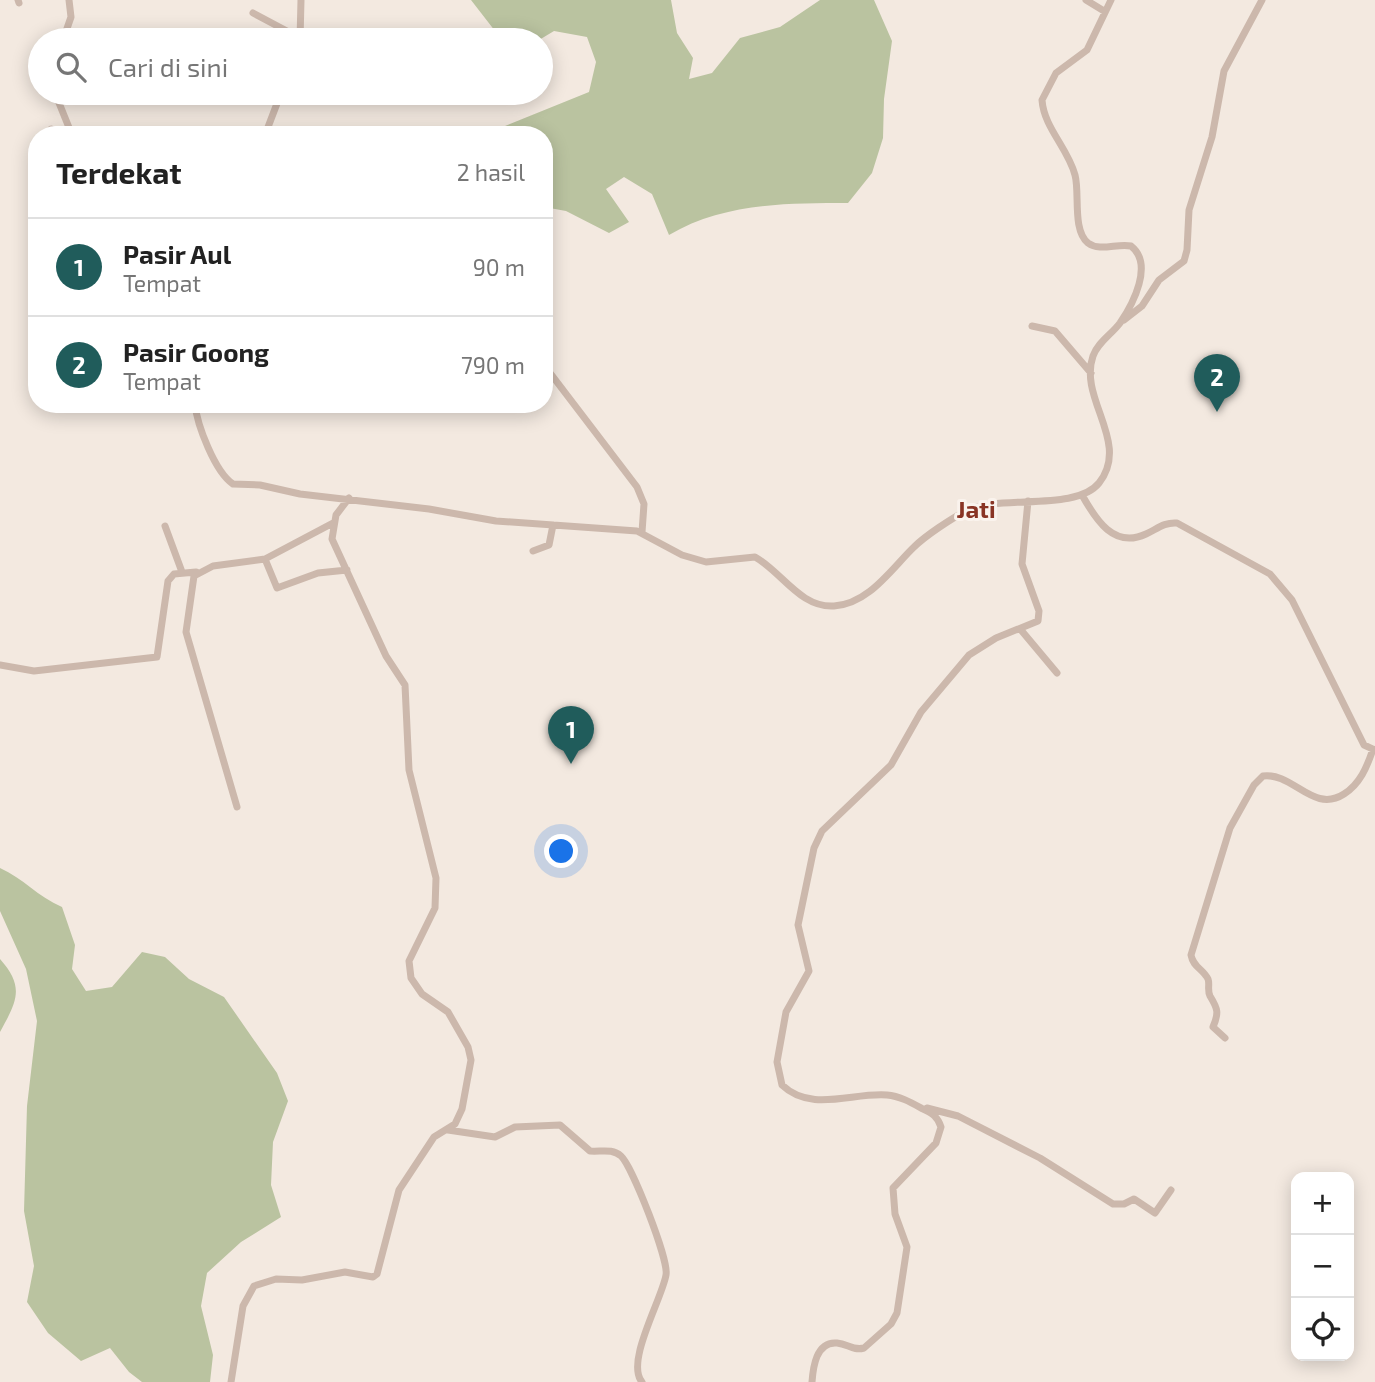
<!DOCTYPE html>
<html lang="id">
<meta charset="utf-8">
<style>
body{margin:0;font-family:"Exo 2",sans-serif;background:#f6f6f6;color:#222}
.controls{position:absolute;right:21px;bottom:21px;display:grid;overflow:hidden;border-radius:14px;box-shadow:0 4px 18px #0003}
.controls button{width:63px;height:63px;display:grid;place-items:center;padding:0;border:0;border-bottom:2px solid #e0e0e0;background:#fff;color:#222;font:35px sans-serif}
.you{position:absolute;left:562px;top:852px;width:24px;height:24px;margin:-18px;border:5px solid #fff;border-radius:50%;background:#1a73e8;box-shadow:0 0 0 10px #1a73e833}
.badge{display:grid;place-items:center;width:46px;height:46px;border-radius:50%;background:#205c5b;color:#fff;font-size:23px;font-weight:700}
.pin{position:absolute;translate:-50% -58px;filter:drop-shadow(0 2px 4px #0008)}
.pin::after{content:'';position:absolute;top:37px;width:24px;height:21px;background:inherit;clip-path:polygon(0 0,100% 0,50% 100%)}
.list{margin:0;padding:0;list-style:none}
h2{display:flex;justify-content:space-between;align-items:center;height:91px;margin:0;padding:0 28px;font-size:30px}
h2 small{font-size:23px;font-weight:400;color:#767676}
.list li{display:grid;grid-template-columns:46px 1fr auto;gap:21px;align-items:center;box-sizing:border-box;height:98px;padding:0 28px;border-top:2px solid #e0e0e0}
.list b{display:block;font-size:26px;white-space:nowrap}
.list p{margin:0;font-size:23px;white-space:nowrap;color:#767676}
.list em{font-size:23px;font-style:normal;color:#767676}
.icon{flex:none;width:38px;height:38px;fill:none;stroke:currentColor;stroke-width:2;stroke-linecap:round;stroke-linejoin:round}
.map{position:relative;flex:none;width:1375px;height:1382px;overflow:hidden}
.search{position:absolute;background:#fff;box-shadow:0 4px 18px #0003;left:28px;top:28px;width:525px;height:77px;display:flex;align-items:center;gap:18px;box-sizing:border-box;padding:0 24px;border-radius:38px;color:#767676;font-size:26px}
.panel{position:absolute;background:#fff;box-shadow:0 4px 18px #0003;left:28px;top:126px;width:525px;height:287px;border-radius:28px}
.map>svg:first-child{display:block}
</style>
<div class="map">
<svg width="1375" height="1382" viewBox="0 0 1375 1382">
<rect width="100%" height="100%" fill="#f3e9e0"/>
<path fill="#bac3a0" d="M471,0h200l6,33 16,25 -4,21 23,-6 28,-35 40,-11 40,-27h54l18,41 -8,58 -1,39 -11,35 -24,30c-61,0 -125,0 -179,32l-17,-41 -28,-17 -18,12 23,33 -20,11 -43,-22 -22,-4v-72h-61l106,-43 7,-30 -9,-25 -33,-6 -15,9h-37z
M0,868c23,10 38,29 62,39l13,38 -3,24 14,22 26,-4 30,-35 23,5 24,22 35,18 53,76 11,28 -15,41 -2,43 10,32 -40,25 -34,31 -6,33 12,49 -3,27h-68l-13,-10 -19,-24 -29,13 -33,-28 -21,-31 7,-36 -10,-55 3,-105 10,-85 -11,-52 -26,-58z
M0,959c25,28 17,42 0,73z"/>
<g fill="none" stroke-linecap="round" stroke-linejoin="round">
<path stroke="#ccb8ac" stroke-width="7" d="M18,0l1,3
M1086,0l18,11
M253,13l47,25
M63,40l8,-23 -2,-17
M300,40l1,-40
M55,93l17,42
M51,129l2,6
M265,135l16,-42
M1124,320l18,-14 17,-26 25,-19 3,-11 2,-40 23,-73 12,-66 38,-71
M1032,326l23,5 36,42
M544,365l93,122 7,17 -2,28
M195,404c2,21 20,68 38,80l27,1 40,9 129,15 67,12 141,10 45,24 24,7 49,-5c27,15 45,51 79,49 35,-2 58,-38 80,-59 11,-11 38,-29 52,-36 33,-17 110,1 133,-28 32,-41 -21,-84 -6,-127 5,-14 19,-22 27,-33 13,-19 34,-59 11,-77 -14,-3 -31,6 -43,-3 -16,-13 -8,-50 -13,-68 -7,-27 -31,-47 -33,-75l14,-27 31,-23 24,-50
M1082,495c14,25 32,54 64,39 11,-5 18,-12 31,-11l93,51 22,26 72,145 11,5
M165,526l17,46
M533,551l16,-6 4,-20
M265,559l68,-36
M1021,630l36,43
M0,665l34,6 123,-14 11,-76 6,-7 22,-2
M237,807l-51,-175 8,-56 19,-10 52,-7 12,29 41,-15 29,-3
M1225,1038l-12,-11c6,-14 5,-18 -3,-31 -3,-6 0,-12 -2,-17 -5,-10 -15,-12 -17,-24l39,-127 24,-43 9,-9c30,-4 50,38 81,18 16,-10 23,-27 29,-45
M927,1108l31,8 82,42 73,46h11l10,-5 21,14 16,-23
M448,1130l47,7 20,-10 45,-2 30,26c11,1 22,-3 31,5 11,10 48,104 45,119 -4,24 -41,87 -24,107
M231,1382l12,-76 11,-20 22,-7 26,1 43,-8 28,5 4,-3 22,-84 35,-53 21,-13 7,-15 9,-49 -3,-13 -20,-35 -26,-18 -11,-16 -2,-17 26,-53 1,-30 -27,-108 -4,-85 -19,-29 -54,-117 4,-24 13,-17
M812,1382c1,-14 4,-41 25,-39 11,1 16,8 27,5l27,-24 6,-11 10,-66 -12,-33 -2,-26 43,-45 5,-16c-3,-10 -9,-14 -18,-18 -11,-6 -23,-13 -36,-14 -34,-3 -76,18 -105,-10l-5,-23 9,-50 23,-41 -11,-46 16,-77 8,-17 69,-66 30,-53 48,-57 27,-17 42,-17 1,-10 -17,-47 6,-63"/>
</g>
<g text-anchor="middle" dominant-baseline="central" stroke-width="6" stroke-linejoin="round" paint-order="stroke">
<g font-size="24" font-weight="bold" fill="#893424" stroke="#faf3ed">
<text x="976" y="508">Jati</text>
</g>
</g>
</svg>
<div class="controls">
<button>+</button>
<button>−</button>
<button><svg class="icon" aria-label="locate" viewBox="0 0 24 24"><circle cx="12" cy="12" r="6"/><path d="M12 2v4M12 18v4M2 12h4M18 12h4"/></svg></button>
</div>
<div class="you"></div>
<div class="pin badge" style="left:571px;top:764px">1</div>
<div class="pin badge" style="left:1217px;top:412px">2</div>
<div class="search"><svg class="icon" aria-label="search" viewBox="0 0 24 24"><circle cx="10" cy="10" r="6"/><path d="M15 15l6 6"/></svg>Cari di sini</div>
<section class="panel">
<h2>Terdekat<small>2 hasil</small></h2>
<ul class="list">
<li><span class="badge">1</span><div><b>Pasir Aul</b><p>Tempat</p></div><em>90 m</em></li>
<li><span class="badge">2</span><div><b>Pasir Goong</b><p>Tempat</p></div><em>790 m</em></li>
</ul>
</section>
</div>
